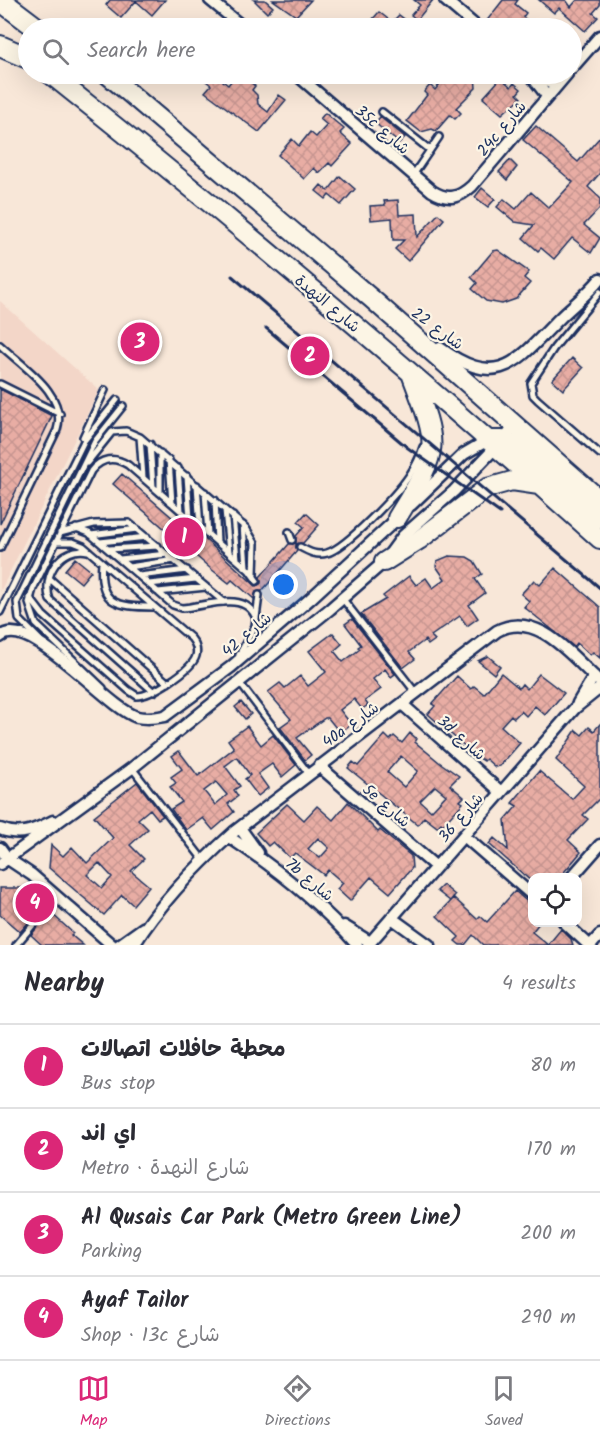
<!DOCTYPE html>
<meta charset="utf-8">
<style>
:root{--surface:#fff;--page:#f2f2f3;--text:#2b2b33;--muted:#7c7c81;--line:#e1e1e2;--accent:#db2777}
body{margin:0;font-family:Kalam,"Playpen Sans Arabic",sans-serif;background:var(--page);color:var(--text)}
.controls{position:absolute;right:18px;bottom:18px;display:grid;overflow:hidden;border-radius:12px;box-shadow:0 6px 24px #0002}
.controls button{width:54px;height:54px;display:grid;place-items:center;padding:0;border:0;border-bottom:2px solid var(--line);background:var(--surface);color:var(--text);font:30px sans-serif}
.you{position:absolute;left:284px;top:585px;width:21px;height:21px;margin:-15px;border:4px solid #fff;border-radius:50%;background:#1a73e8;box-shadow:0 0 0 9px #1a73e833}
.badge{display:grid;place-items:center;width:39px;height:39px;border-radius:50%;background:var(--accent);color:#fff;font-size:20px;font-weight:700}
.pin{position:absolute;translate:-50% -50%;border:3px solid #fff;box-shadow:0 2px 6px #0006}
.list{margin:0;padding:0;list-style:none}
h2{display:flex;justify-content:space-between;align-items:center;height:78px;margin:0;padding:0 24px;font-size:26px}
h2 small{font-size:20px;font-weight:400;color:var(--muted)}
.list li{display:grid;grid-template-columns:39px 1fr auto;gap:18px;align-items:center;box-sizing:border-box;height:84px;padding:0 24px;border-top:2px solid var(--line)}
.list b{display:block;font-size:22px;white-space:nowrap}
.list p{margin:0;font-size:20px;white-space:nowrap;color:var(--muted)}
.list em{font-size:20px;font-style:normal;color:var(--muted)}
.icon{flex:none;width:33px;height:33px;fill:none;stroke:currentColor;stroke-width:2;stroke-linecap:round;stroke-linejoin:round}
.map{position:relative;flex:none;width:600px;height:945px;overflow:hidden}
.search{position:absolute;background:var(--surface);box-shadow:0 6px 24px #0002;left:18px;right:18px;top:18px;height:66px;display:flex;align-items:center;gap:15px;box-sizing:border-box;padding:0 21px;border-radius:33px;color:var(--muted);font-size:22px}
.sheet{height:414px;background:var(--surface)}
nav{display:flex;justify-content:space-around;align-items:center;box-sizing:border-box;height:84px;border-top:2px solid var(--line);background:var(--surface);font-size:16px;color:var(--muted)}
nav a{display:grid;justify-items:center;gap:3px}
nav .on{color:var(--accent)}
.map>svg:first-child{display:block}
.built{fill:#f3d6c8}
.building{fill:url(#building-cross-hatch);stroke:#1b2f5e;stroke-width:1.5;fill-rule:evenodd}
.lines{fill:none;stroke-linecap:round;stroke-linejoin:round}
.service-casing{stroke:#1b2f5e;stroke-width:10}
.minor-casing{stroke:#1b2f5e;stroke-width:15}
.primary-casing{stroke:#1b2f5e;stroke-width:22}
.motorway-casing{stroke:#1b2f5e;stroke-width:24}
.service{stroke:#fcf5e5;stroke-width:5}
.minor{stroke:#fcf5e5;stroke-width:10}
.primary{stroke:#fcf5e5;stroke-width:18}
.motorway{stroke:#fcf5e5;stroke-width:20}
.rail{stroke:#1b2f5e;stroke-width:3}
.labels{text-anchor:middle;stroke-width:4.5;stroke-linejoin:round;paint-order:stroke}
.street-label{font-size:16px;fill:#1b2f5e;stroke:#fcf5e5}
</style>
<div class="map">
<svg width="600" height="945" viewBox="0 0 600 945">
<defs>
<pattern id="building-cross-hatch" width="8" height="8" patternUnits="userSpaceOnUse" patternTransform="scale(1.5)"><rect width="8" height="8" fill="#e8ada4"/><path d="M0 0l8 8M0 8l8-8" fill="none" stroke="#c69590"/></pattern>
</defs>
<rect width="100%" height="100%" fill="#f8e7d8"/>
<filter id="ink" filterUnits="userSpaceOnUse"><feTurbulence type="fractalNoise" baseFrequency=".0167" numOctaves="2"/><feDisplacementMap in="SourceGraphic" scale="12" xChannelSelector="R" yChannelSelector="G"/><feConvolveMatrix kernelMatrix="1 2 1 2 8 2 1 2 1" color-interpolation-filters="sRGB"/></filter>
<g filter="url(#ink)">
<path class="built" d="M0 301 99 390 0 592Z"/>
<path class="building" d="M110 0H165L152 15 136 1 121 18 106 5Z
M254 0H265L273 7 267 13Z
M273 0H311L296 16Z
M414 0H433L417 20 411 15 420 5Z
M503 0H518L515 4 526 13 523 17 528 21 522 28H492L485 23Z
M539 0H566L571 7 577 0H600V5L593 13 598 17 585 31 559 8 554 13Z
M379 12 392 22 399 15 416 28H365Z
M197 74H214L228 85 237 74H251L247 79 255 86 252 90 257 95 258 104 268 112 279 95 286 100 259 132 205 92 211 85Z
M448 74H475L476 88 456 108 461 113 455 119 450 115 436 131 432 129 421 132 407 121 427 95 424 92 430 85 435 90Z
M501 78 511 87 514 83 521 89 517 94 521 98 502 114 483 98Z
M325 113 344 129 340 133 352 144 332 166 329 163 319 173 314 168 304 179 278 155 292 139 299 146 310 132 316 137 327 125 320 119Z
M380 117 405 137 399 143 375 123Z
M536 126 578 162 600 137V173L588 187 600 198V208L584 225 600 238 591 253 572 238 554 259 541 248 538 251 523 238 534 225 515 222 497 207 504 199 516 209 531 192 549 208 573 182 523 140Z
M510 160 517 167 507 180 499 172Z
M340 176 355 189 341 205 329 195 326 199 316 191 321 185 328 191Z
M482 188 495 199 488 207 475 197Z
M398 200 399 215 416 214 417 237 438 214 444 219 408 261 395 249 404 240H393L392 218 371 220 370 206 385 205 384 201Z
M498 250 529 272 524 278 530 283 516 299 502 304 486 301 472 289 477 283 471 277 493 251Z
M572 358 583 368 563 390 552 380Z
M0 389 52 416 0 524Z
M122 474 181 525 185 521 256 586 261 583 260 577 289 544 296 543V536L304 527 298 522 306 513 319 525 303 543 296 544 297 551 262 591 256 592 254 599 232 580 229 583 211 569 113 484Z
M449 556 467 557 474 561 482 574 475 579 485 593 469 605 478 618 467 626 460 616 431 636 435 640 428 645 425 640 409 652 415 659 403 668 361 614 386 599 383 596 409 576 416 585 426 578 433 588 445 579 436 566 437 561Z
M75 558 91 571 81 583 65 570Z
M555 568 600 607V658L593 652 590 655 577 643 574 647 524 607 529 601 521 594 534 580 540 585Z
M352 619 395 674 391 677 385 669 373 679 381 689 365 701 368 705 362 709 354 699 340 710 351 724 340 733 328 718H325L297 738 311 755 305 760 280 727 291 719 268 692 280 683 285 688 300 676 308 686 326 672 309 651 333 633 342 644 334 651 343 662 360 649 358 647 361 645 345 624Z
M488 656 500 666 494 674 478 661Z
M501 673 519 688 522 684 527 689 539 674 564 693 545 715 535 706 526 716 521 711 514 718 511 715 501 726 520 743 500 766 495 767 486 759 484 761 476 756 428 714 435 706 432 704 457 676 471 689 474 686 484 694Z
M241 702 251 714 245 719 235 707Z
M600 724V798L583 815 588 819 568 840 581 852 559 878H532V882L489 844 494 838 508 850 505 820 517 806 512 803 539 771 572 799 584 786 556 760 576 730 582 735 589 727 594 731Z
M247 726 261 745 273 735 296 765 282 777 272 764 258 774 268 788 258 796 245 779 250 775 237 757 225 766 240 786 234 790 238 796 228 804 234 812 213 830 203 818 186 830 171 809 182 802 170 787 176 783 171 777 182 769 172 756 179 751 198 776 234 748 228 740ZM216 782 227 795 215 805 204 791Z
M410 733 417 739 415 742 439 762 459 776 450 785 464 797 460 801 463 803 443 825 441 823 437 827 424 817 418 825 348 768 353 762 358 766 385 735 390 740 394 736 402 743ZM401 756 418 771 404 787 387 772ZM435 786 446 795 431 811 420 801Z
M137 782 163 816 158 819 150 809 138 819 148 829 130 845 144 859 131 871 149 886 133 905 122 895 104 915 49 868 51 845 63 856 72 847 87 863 113 838 94 816ZM99 863 112 877 102 888 87 875Z
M348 802 378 832 380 830 411 856 412 868 390 893 371 877 350 901 337 889 343 883 328 870 324 875 295 853 290 858 273 842 268 846 256 833 287 804 304 820 317 806 333 820ZM318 838 329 848 320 858 308 849Z
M443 885 455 895 450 901 437 891Z
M0 888H24L43 906 20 932 0 915Z
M515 891 532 906V922H540L532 932 548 945 561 929 571 939 573 945H483L473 935 465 945H460L455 941 459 937 437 916 454 898 477 919 480 916 487 922Z
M50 912 73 933 71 935 83 945H42L31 935Z"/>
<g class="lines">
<g class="service-casing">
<path id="service" d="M382 112 430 150
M413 175 439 137
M600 292 554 348 531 383 533 395 538 400 600 454
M0 345C23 367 68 394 57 430L0 548
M0 384 60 414
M83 437 105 390
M140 437 143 477
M150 444 153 487
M169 460 172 503
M87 463 112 432 126 431 140 437 246 528 255 543 254 575
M178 468 181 511
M187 476 190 519
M197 485 200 527
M205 492 208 534
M160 493V453
M215 500 217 542
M225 510 229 552
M233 516 237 559
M243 525 246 567
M76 528 89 533 173 605 182 608C204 607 247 589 256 619
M289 532 292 540
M60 533 94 524 129 523 224 602
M91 535 137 529
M100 542 147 537
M300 547C309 552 317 556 327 553 346 548 397 494 409 476 415 467 420 457 423 447
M109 549 158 546
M88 551C61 545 41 576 50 600L154 692
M120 559 167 554
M102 562C98 604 116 607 154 607
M129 567 175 560
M139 576 187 570
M50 579 168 683
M149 584 196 579
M158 592 206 587
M30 598 43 615 128 690 137 696C151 696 192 670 196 656 198 649 195 643 191 638L83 546 73 542H55
M342 598 416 693
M0 612 84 441 117 400
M40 640 19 619 17 602 95 441 123 406
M239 655 255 626 259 595
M239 682 309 774
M103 688 36 624 29 603 33 589 91 471C101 458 114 456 128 465L249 570 257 581
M132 768 204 861
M16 945 57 897"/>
</g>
<g class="minor-casing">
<path id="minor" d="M210 0 244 28
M445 0 478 28
M572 68 600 36
M296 74 432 191C448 201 459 198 472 186L567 74
M530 74 547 96
M533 74 556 86
M440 348C500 391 517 361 560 318 573 305 588 294 600 279
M411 505 464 454 488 440
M0 637C29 612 106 707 137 717 147 719 155 718 165 716L231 667 310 599 400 516
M578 703 594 676
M402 704 501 792
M319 766 436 867
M240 828 258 853
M0 829C21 837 34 830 53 821
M464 836 532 895
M229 837C276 868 320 903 357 945
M0 848 8 859 32 875 112 945
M0 864 132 768 330 609 384 562 403 536 454 491 515 427
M571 878 600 845
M393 919 429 945
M564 922 589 945
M344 926 370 942
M119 945 143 928
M134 945C160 903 197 865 234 832L497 631C537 609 572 657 600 682
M368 945 575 708 600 688
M591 945 600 935"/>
</g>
<g class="primary-casing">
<path id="primary" d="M50 74C238 223 421 379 600 539
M107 74 372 299 600 500
M488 440H502L517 448 600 518
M397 518C439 449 441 452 412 376
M384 562 419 540 487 488 512 481 539 485"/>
</g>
<g class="motorway-casing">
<path id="motorway" d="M0 0 37 28
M0 46 28 58"/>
</g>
<use href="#service" class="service"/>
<use href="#minor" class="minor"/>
<use href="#primary" class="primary"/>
<use href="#motorway" class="motorway"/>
<path class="rail" d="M232 276 600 588
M266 328 408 448 500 513"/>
</g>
</g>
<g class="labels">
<g class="street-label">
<text transform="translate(501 128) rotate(-50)" y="6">24c شارع</text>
<text transform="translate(383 129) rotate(41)" y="6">35c شارع</text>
<text transform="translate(328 303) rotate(40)" y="6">شارع النهدة</text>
<text transform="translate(438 328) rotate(36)" y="6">شارع 22</text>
<text transform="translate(246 634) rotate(-40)" y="6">شارع 42</text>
<text transform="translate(350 724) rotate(-36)" y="6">40a شارع</text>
<text transform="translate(462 737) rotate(42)" y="6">3d شارع</text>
<text transform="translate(387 805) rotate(41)" y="6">5e شارع</text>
<text transform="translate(460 817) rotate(-49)" y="6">شارع 36</text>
<text transform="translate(310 879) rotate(40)" y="6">7b شارع</text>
</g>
</g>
</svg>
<div class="controls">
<button><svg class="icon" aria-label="locate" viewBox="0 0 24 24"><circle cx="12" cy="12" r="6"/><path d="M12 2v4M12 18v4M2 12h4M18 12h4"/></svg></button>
</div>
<div class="you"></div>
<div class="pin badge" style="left:184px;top:537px">1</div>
<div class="pin badge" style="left:310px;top:356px">2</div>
<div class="pin badge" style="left:140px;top:342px">3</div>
<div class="pin badge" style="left:35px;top:903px">4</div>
<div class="search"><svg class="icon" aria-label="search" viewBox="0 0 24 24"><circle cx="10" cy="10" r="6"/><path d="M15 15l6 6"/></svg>Search here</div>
</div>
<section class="sheet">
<h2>Nearby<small>4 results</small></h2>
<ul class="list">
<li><span class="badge">1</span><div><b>محطة حافلات اتصالات</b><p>Bus stop</p></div><em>80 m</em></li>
<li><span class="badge">2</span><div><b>اي اند</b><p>Metro · شارع النهدة</p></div><em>170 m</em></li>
<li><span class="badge">3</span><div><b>Al Qusais Car Park (Metro Green Line)</b><p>Parking</p></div><em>200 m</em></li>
<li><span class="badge">4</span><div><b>Ayaf Tailor</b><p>Shop · 13c شارع</p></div><em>290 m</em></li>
</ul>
</section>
<nav>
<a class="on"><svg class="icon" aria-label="map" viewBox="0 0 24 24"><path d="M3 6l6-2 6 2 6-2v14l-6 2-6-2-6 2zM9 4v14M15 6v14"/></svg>Map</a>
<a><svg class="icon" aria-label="directions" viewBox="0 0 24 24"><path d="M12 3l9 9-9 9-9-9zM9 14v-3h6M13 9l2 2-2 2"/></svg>Directions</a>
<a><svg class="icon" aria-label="saved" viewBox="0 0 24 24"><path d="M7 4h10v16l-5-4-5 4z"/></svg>Saved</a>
</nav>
